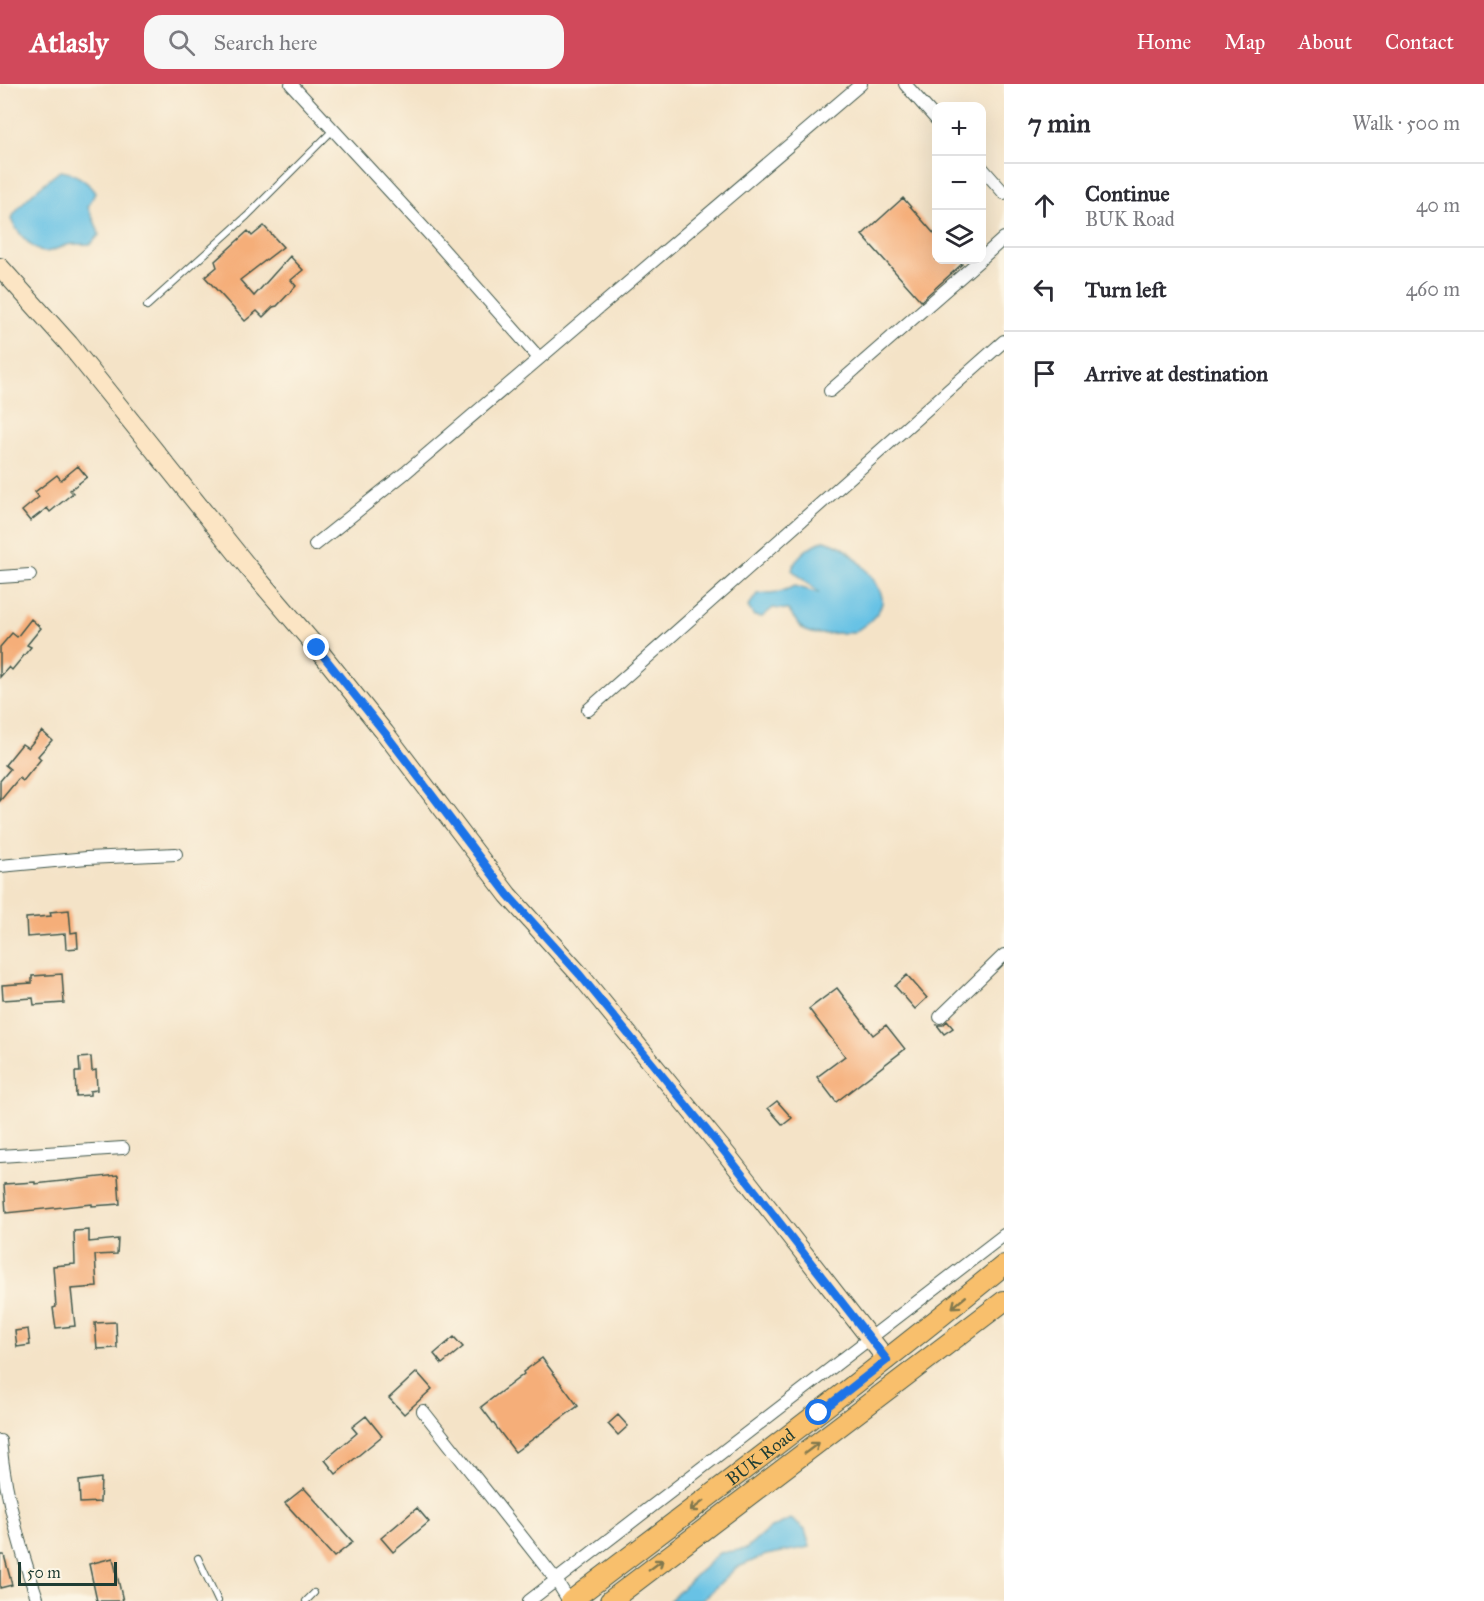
<!DOCTYPE html>
<meta charset="utf-8">
<style>
:root{--surface:#fff;--page:#f7f7f7;--text:#2b2b33;--muted:#7c7c81;--line:#e1e1e2;--accent:#d1495b}
body{margin:0;font-family:"IM FELL Great Primer",serif;background:var(--page);color:var(--text)}
.controls{position:absolute;right:18px;top:18px;display:grid;overflow:hidden;border-radius:12px;box-shadow:0 6px 24px #0002}
.controls button{width:54px;height:54px;display:grid;place-items:center;padding:0;border:0;border-bottom:2px solid var(--line);background:var(--surface);color:var(--text);font:30px sans-serif}
.scale{position:absolute;left:18px;bottom:15px;width:99px;box-sizing:border-box;padding-left:6px;border:3px solid #1f3d34;border-top:0;font-size:16px;line-height:21px;white-space:nowrap;color:#1f3d34;-webkit-text-stroke:4px #fcf5e5;paint-order:stroke}
.stop{position:absolute;width:18px;height:18px;margin:-14px;border:4px solid #1a73e8;border-radius:50%;background:#fff}
.stop.end{background:#1a73e8;border-color:#fff;box-shadow:0 2px 6px #0008}
.list{margin:0;padding:0;list-style:none}
h2{display:flex;justify-content:space-between;align-items:center;height:78px;margin:0;padding:0 24px;font-size:26px}
h2 small{font-size:20px;font-weight:400;color:var(--muted)}
.list li{display:grid;grid-template-columns:39px 1fr auto;gap:18px;align-items:center;box-sizing:border-box;height:84px;padding:0 24px;border-top:2px solid var(--line)}
.list b{display:block;font-size:22px;white-space:nowrap}
.list p{margin:0;font-size:20px;white-space:nowrap;color:var(--muted)}
.list em{font-size:20px;font-style:normal;color:var(--muted)}
.icon{flex:none;width:33px;height:33px;fill:none;stroke:currentColor;stroke-width:2;stroke-linecap:round;stroke-linejoin:round}
.map{position:relative;flex:none;width:1004px;height:1517px;overflow:hidden}
header{display:flex;align-items:center;gap:36px;box-sizing:border-box;height:84px;padding:0 30px;background:var(--accent);color:#fff}
header strong{font-size:28px}
nav{display:flex;gap:33px;margin-inline-start:auto;font-size:21px}
.search{width:420px;height:54px;background:var(--page);display:flex;align-items:center;gap:15px;box-sizing:border-box;padding:0 21px;border-radius:18px;color:var(--muted);font-size:22px}
main{display:flex}
aside{flex:1;background:var(--surface)}
.map>svg:first-child{display:block}
.water{fill:#67c2e5;stroke:#43808c;stroke-width:1.5}
.building{fill:#f5ae79}
.lines{fill:none;stroke-linecap:round;stroke-linejoin:round}
.lane-casing{stroke:#3f564a;stroke-width:8}
.street-casing{stroke:#3f564a;stroke-width:14}
.secondary-casing{stroke:#3f564a;stroke-width:20}
.primary-casing{stroke:#3f564a;stroke-width:22}
.lane{stroke:#fff;stroke-width:6}
.street{stroke:#fff;stroke-width:12}
.secondary{stroke:#fce5c4;stroke-width:18}
.primary{stroke:#f8bf6c;stroke-width:20}
.oneway{stroke:#81784d}
.route{stroke:#1a73e8;stroke-width:8}
.labels{text-anchor:middle;stroke-width:5;stroke-linejoin:round;paint-order:stroke}
.street-label{font-size:18px;fill:#1f3d34;stroke:#fcf5e5}
</style>
<header>
<strong>Atlasly</strong>
<div class="search"><svg class="icon" aria-label="search" viewBox="0 0 24 24"><circle cx="10" cy="10" r="6"/><path d="M15 15l6 6"/></svg>Search here</div>
<nav><a>Home</a><a>Map</a><a>About</a><a>Contact</a></nav>
</header>
<main>
<div class="map">
<svg width="1004" height="1517" viewBox="0 0 1004 1517">
<rect width="100%" height="100%" fill="#fcf5e5"/>
<filter id="ink" filterUnits="userSpaceOnUse"><feTurbulence type="fractalNoise" baseFrequency=".0167" numOctaves="2"/><feDisplacementMap in="SourceGraphic" scale="12" xChannelSelector="R" yChannelSelector="G"/><feConvolveMatrix kernelMatrix="1 2 1 2 8 2 1 2 1" color-interpolation-filters="sRGB"/></filter>
<filter id="wash" filterUnits="userSpaceOnUse"><feTurbulence type="fractalNoise" baseFrequency=".008" numOctaves="4" result="noise"/><feDisplacementMap in="SourceGraphic" scale="24" xChannelSelector="R" yChannelSelector="G"/><feGaussianBlur stdDeviation="1.35" result="paint"/><feColorMatrix in="noise" values="0 0 0 0 0 0 0 0 0 0 0 0 0 0 0 0 0 1.4 0 .05"/><feComposite in="paint" operator="in"/></filter>
<g filter="url(#wash)">
<rect width="100%" height="100%" fill="#f4e3c7"/>
<path class="water" d="M60 87C74 88 88 97 95 109L88 123C91 132 98 142 99 151L91 160C83 161 75 159 67 161 60 163 52 168 44 168 33 168 15 145 11 135 22 116 42 101 60 87Z
M825 456C830 458 837 460 842 463 855 471 885 504 882 519 879 532 864 542 853 549 838 547 817 554 804 546 798 541 793 532 788 526L773 524 762 533 754 532 748 523 757 510 780 508 795 502 819 509 792 486C797 470 810 462 825 456Z
M791 1435 805 1446 810 1463 766 1471 736 1484 701 1517H669L719 1469 746 1465 769 1445Z"/>
<g id="blocks">
<path class="building" d="M903 114 936 152V176H958L962 180 921 217 862 151Z
M264 142 283 163 240 196 254 212 290 172 303 186 291 196 296 202 277 222 273 223 263 233 257 227 245 237 205 193 217 183 215 177 248 147 252 152Z
M78 382 87 393 70 406 73 409 50 428 47 424 30 437 22 427 39 413 35 408 57 391 61 396Z
M31 535 41 544 27 561 31 563 12 586 9 583 0 593V563L12 549 17 553Z
M42 647 52 656 38 672 41 675 23 697 19 694 0 717V697L10 685 5 681 22 660 28 664Z
M69 826 71 849 77 848 78 864 66 865 65 850 27 853 26 834 51 832 50 828Z
M62 890 64 919 34 921 33 914 3 916 2 901 32 899V892Z
M907 891 927 914 915 925 895 902Z
M837 904 873 951 886 941 905 965 836 1018 817 993 845 972 809 925Z
M947 937 953 944 944 950 937 941H943Z
M91 973 92 987 96 986 97 1006 90 1007V1011L76 1012 75 988H80L79 974Z
M777 1017 792 1034 783 1041 768 1024Z
M118 1091 120 1120 92 1122V1120L6 1129 4 1100 35 1098V1100Z
M89 1146V1158L118 1155 117 1170 95 1171 97 1203 71 1205 75 1242 56 1244 53 1224 56 1223 53 1182 75 1180 74 1147Z
M116 1238 117 1264 97 1265 95 1239Z
M28 1245 30 1261 17 1263 15 1247Z
M454 1253 463 1263 442 1280 434 1270Z
M542 1274 578 1322 515 1368 481 1323 524 1290 523 1288Z
M417 1288 432 1305 404 1330 389 1314Z
M618 1331 628 1342 618 1351 608 1340Z
M366 1332 382 1352 336 1390 325 1376 357 1349 352 1343Z
M101 1394 100 1418 80 1419 79 1397Z
M304 1404 353 1458 334 1473 285 1419Z
M417 1424 429 1438 393 1468 381 1454Z
M0 1471H4L12 1501 0 1504Z
M113 1474 123 1517H97L89 1480Z"/>
</g>
</g>
<g filter="url(#ink)">
<use href="#blocks" fill-opacity="0" stroke="#3f564a" stroke-width="1.5"/>
<g class="lines">
<g class="lane-casing">
<path id="lane" d="M147 222 247 132 333 46
M198 1474 218 1517
M306 1517 314 1509"/>
</g>
<g class="street-casing">
<path id="street" d="M291 0 433 154 539 274
M905 0 936 35
M982 84 1004 109
M982 174 1004 154
M830 307 980 176
M315 461 405 389 861 0
M0 493 30 491
M588 626 1004 257
M0 782 87 774 176 770
M940 933 1004 871
M0 1072 123 1064
M423 1327 556 1496 569 1517
M0 1357C5 1412 20 1465 38 1517
M529 1517 1004 1151"/>
</g>
<g class="secondary-casing">
<path id="secondary" d="M0 183 69 260 248 483 317 564 385 649 508 811 580 891 727 1071 887 1276"/>
</g>
<g class="primary-casing">
<g id="primary">
<path id="s1" d="M571 1517C717 1406 863 1297 1004 1181"/>
<path d="M610 1517 1004 1217"/>
</g>
</g>
<use href="#lane" class="lane"/>
<use href="#street" class="street"/>
<use href="#secondary" class="secondary"/>
<use href="#primary" class="primary"/>
</g>
<defs><path id="oneway-shaft" d="M-6 0H5M1.5-3L5.5 0L1.5 3" fill="none" stroke-width="1.6" stroke-linecap="round" stroke-linejoin="round" transform="scale(1.5)"/></defs>
<g class="oneway">
<use href="#oneway-shaft" transform="translate(959 1218) rotate(140)"/>
<use href="#oneway-shaft" transform="translate(812 1364) rotate(-37)"/>
<use href="#oneway-shaft" transform="translate(697 1422) rotate(143)"/>
<use href="#oneway-shaft" transform="translate(656 1481) rotate(-37)"/>
</g>
</g>
<g class="lines" filter="url(#ink)">
<path class="route" d="M317 564 385 649 508 811 580 891 727 1071 887 1276 819 1329"/>
</g>
<g class="labels">
<g class="street-label">
<text dy="6" stroke="none"><textPath href="#s1" startOffset="238">BUK Road</textPath></text>
</g>
</g>
</svg>
<div class="controls">
<button>+</button>
<button>−</button>
<button><svg class="icon" aria-label="layers" viewBox="0 0 24 24"><path d="M12 4l9 5-9 5-9-5zM3 14l9 5 9-5"/></svg></button>
</div>
<div class="scale">50 m</div>
<div class="stop" style="left:819px;top:1329px"></div>
<div class="stop end" style="left:317px;top:564px"></div>
</div>
<aside>
<h2>7 min<small>Walk · 500 m</small></h2>
<ul class="list">
<li><svg class="icon" aria-label="ahead" viewBox="0 0 24 24"><path d="M12 20V5M6 11l6-6 6 6"/></svg><div><b>Continue</b><p>BUK Road</p></div><em>40 m</em></li>
<li><svg class="icon" aria-label="left" viewBox="0 0 24 24"><path d="M17 20v-9H6M10 6l-5 5 5 5"/></svg><div><b>Turn left</b></div><em>460 m</em></li>
<li><svg class="icon" aria-label="arrive" viewBox="0 0 24 24"><path d="M6 21V4h12l-3 4 3 4H6"/></svg><div><b>Arrive at destination</b></div></li>
</ul>
</aside>
</main>
